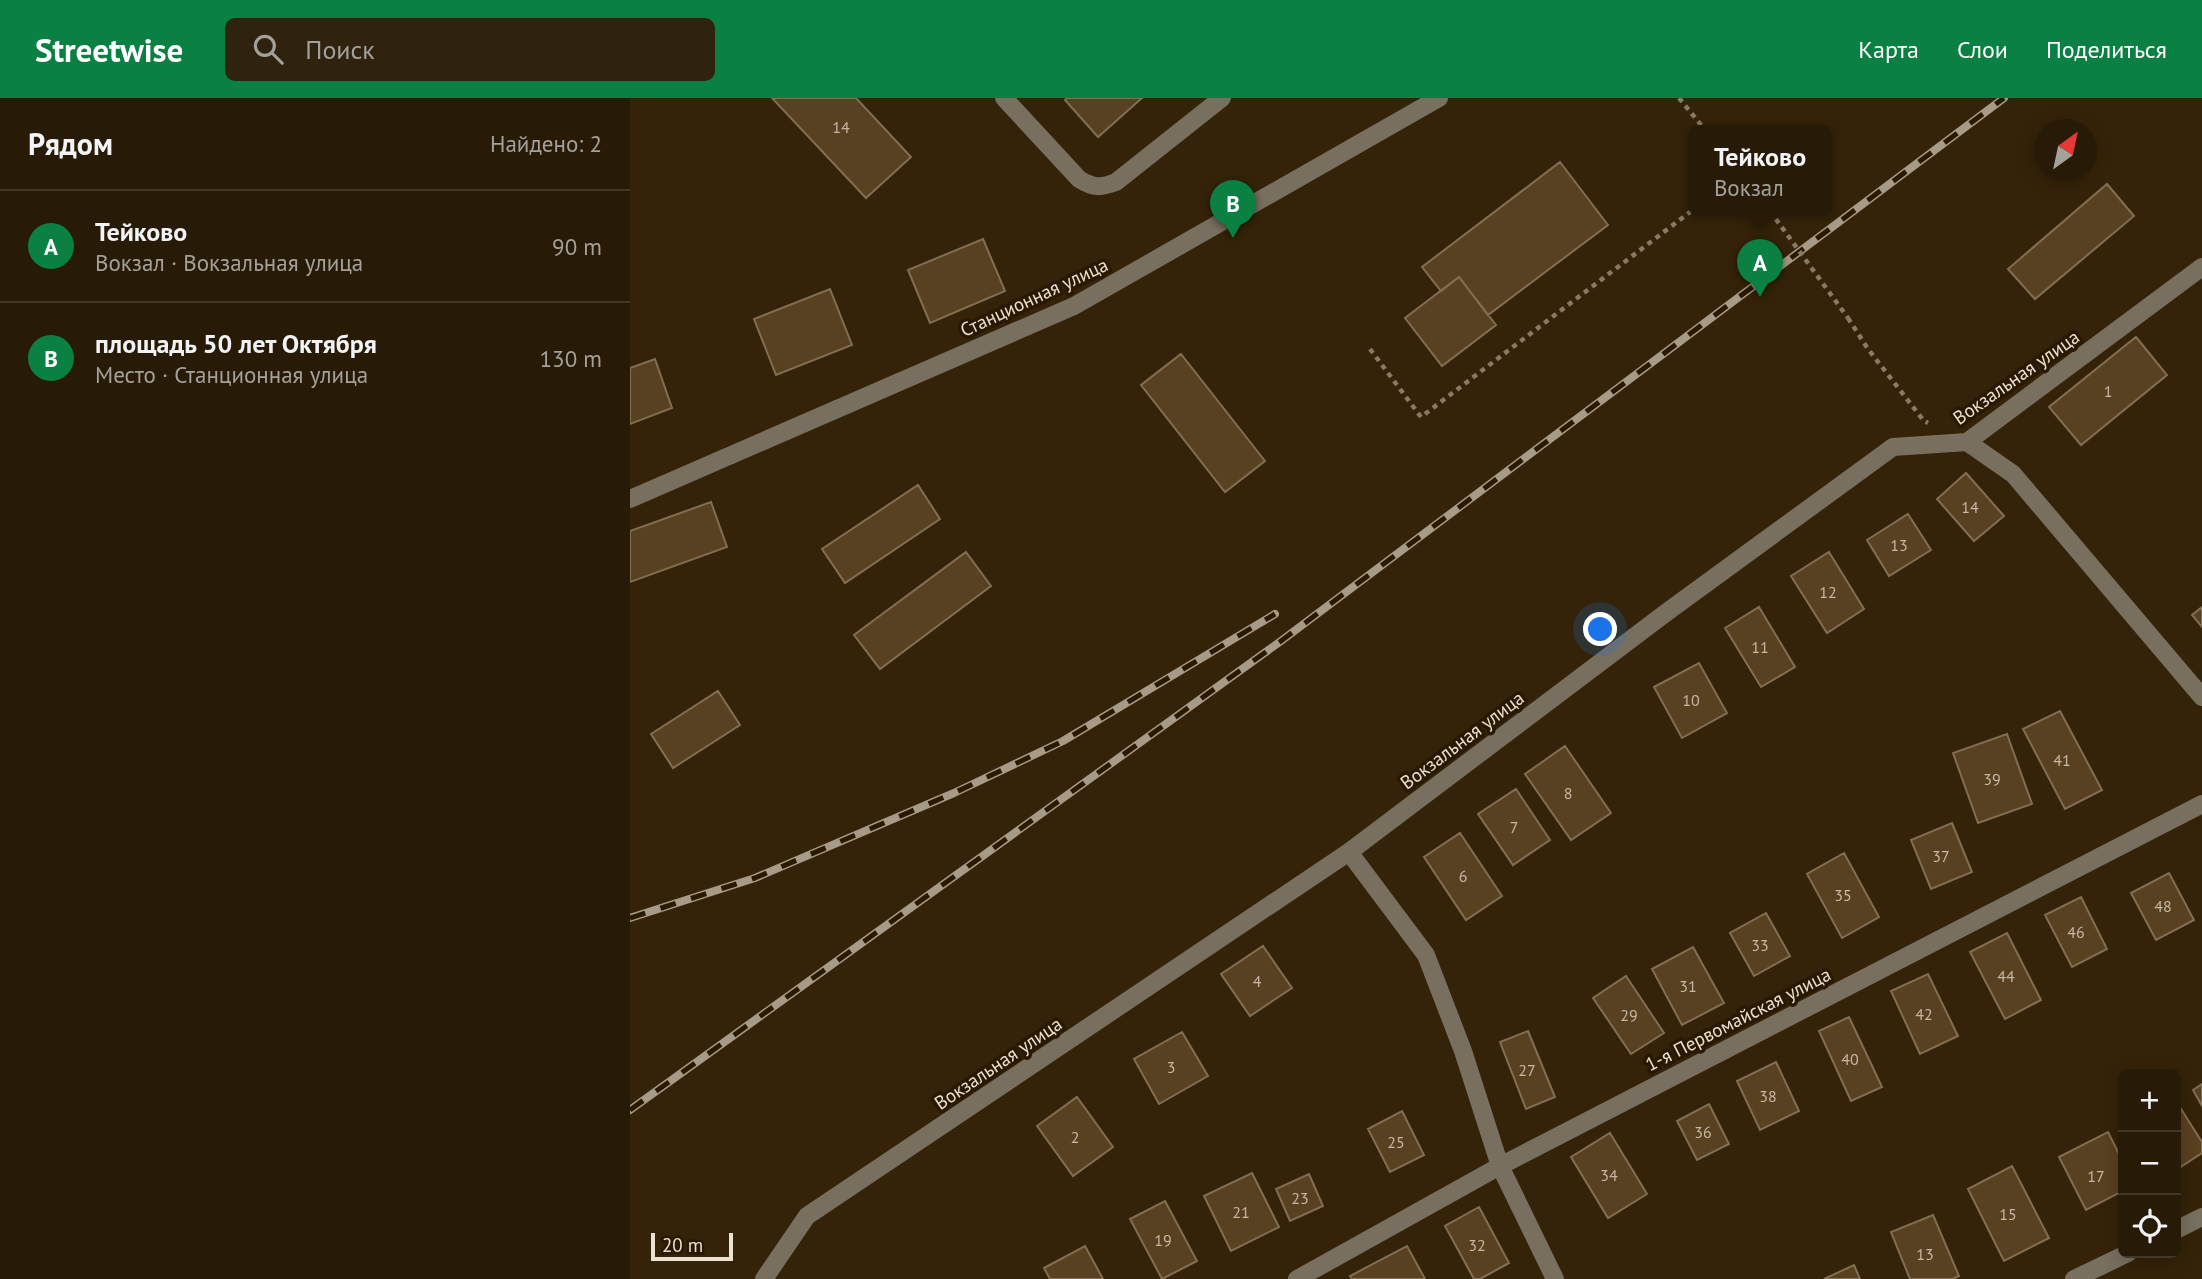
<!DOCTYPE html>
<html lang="ru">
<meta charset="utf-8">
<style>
:root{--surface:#271a06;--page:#2f2310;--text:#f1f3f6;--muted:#a4a19b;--line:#433828;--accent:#0b8043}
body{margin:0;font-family:"PT Sans",sans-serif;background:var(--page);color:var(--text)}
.controls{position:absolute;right:21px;bottom:21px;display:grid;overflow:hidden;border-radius:10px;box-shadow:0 4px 18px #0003}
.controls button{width:63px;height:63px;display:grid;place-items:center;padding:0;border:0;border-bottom:2px solid var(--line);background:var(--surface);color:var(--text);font:35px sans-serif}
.compass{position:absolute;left:1404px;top:21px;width:63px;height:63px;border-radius:50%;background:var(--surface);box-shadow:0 4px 18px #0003;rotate:33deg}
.scale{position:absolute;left:21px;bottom:18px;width:82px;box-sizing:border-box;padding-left:7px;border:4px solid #ece0d1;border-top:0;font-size:19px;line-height:24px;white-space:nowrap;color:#ece0d1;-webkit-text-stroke:5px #2a1901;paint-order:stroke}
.you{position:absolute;left:971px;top:532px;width:24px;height:24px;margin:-18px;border:5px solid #fff;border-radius:50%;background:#1a73e8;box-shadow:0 0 0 10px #1a73e833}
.badge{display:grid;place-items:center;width:46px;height:46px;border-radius:50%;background:var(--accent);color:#fff;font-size:23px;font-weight:700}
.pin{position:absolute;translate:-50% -58px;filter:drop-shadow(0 2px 4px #0008)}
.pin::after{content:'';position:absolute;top:37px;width:24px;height:21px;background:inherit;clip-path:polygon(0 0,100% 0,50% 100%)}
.popup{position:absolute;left:1058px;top:27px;width:144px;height:91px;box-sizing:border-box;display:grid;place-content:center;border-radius:10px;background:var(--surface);filter:drop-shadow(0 2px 5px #0005);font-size:23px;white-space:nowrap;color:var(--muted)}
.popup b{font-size:26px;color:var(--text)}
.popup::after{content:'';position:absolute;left:50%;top:100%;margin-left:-14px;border:14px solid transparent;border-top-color:var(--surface)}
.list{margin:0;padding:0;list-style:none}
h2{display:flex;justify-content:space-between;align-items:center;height:91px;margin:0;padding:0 28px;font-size:30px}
h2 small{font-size:23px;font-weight:400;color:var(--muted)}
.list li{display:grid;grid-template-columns:46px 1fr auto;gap:21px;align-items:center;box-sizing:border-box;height:112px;padding:0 28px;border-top:2px solid var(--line)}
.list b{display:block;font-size:26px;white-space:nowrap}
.list p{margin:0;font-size:23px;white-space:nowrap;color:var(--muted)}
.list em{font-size:23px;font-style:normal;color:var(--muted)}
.icon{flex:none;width:38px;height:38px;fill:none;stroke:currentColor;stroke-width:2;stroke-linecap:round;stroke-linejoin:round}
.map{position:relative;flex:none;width:1572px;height:1181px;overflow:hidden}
header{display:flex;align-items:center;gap:42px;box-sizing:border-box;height:98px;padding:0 35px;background:var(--accent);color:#fff}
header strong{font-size:33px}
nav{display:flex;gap:38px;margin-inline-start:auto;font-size:24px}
.search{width:490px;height:63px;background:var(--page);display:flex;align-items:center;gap:18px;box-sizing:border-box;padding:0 24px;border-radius:10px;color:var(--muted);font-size:26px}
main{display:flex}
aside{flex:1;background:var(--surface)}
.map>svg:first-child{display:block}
.building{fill:#584120;stroke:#826e52;stroke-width:2}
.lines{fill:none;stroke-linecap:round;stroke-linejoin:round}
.path{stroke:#897a65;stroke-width:4.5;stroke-dasharray:5 5;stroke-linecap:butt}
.minor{stroke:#786f5f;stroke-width:18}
.rail-casing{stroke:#a79a86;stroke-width:8}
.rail{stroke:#2a1901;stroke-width:5;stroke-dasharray:16;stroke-linecap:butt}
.path-bridge{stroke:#897a65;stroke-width:4.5;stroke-dasharray:5 5;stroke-linecap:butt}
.labels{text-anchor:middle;stroke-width:7;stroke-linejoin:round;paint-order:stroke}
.number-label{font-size:16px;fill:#c7b8a5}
.street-label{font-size:19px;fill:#ece0d1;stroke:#2a1901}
</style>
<header>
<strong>Streetwise</strong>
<div class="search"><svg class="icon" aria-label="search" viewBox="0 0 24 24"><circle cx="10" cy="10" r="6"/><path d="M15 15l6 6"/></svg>Поиск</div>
<nav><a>Карта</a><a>Слои</a><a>Поделиться</a></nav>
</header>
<main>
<aside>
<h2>Рядом<small>Найдено: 2</small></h2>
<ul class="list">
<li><span class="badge">A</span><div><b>Тейково</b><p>Вокзал · Вокзальная улица</p></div><em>90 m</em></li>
<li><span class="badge">B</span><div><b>площадь 50 лет Октября</b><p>Место · Станционная улица</p></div><em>130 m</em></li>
</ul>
</aside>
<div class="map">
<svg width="1572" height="1181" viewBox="0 0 1572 1181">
<rect width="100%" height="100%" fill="#342308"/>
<path class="building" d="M142 0H226L281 59 236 100Z
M437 0H512L468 39 435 2Z
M930 64 978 127 858 217 829 179 811 193 792 169Z
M1477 86 1504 118 1405 201 1378 171Z
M353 141 375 193 300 225 278 172Z
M829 179 866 227 812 268 775 220Z
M200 191 222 247 146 277 124 221Z
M1506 239 1537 277 1451 347 1419 309Z
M551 256 635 363 595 394 511 287Z
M25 261 42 310 0 326V270Z
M1336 375 1374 418 1344 443 1307 401Z
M288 387 310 421 215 485 192 451Z
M81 404 97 449 0 484V433Z
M1278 416 1301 452 1259 478 1237 442Z
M336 454 361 488 250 571 224 537Z
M1199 454 1234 511 1197 535 1161 478Z
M1129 509 1165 569 1131 589 1095 530Z
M1572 509V529L1562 517Z
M1069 565 1097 615 1052 640 1024 589Z
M88 593 110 627 43 670 21 636Z
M1430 613 1472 692 1435 711 1393 631Z
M1377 636 1402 706 1348 725 1323 655Z
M935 648 981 715 941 742 895 676Z
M886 691 920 742 883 767 848 716Z
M1322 725 1342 774 1301 791 1281 742Z
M830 735 872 798 836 822 794 759Z
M1214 755 1249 819 1212 840 1177 776Z
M1539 775 1564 822 1526 842 1501 795Z
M1451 799 1477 851 1442 869 1415 817Z
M1136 815 1160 858 1124 878 1100 835Z
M1377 835 1411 902 1375 921 1340 854Z
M633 848 662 890 620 918 591 876Z
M1063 849 1094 905 1052 927 1022 871Z
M1298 876 1328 938 1290 956 1261 893Z
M996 878 1034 935 1001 956 963 900Z
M1219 919 1252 989 1221 1003 1189 933Z
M898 933 925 999 896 1011 870 944Z
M552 934 578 978 529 1006 504 961Z
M1146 964 1169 1013 1130 1032 1107 983Z
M1572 986V1008L1563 992Z
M447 999 483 1049 443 1078 407 1028Z
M1546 1003 1572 1044V1055L1546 1072Z
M1079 1006 1099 1046 1067 1062 1047 1023Z
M772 1013 794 1057 760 1074 738 1031Z
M1478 1034 1493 1064V1093L1456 1112 1429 1059Z
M980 1035 1017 1096 978 1120 941 1059Z
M1382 1068 1419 1140 1374 1163 1338 1091Z
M622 1075 649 1129 601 1153 574 1098Z
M679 1076 693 1108 660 1123 646 1091Z
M535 1103 567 1163 532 1181 500 1121Z
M849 1109 879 1165 850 1181H844L815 1128Z
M1303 1117 1329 1178 1323 1181H1280L1261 1134Z
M455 1148 473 1181H420L414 1170Z
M777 1148 795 1181H722L720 1178Z
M1224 1167 1230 1181H1194Z"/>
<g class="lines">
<path class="path" d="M1049 0 1076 33
M1218 220 1238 251 1294 323 1298 325
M740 251 791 319 1064 111"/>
<path class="minor" d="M374 0 449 81C463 90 471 90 486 84L592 0
M1337 344 1383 376 1572 599
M0 401 444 208 809 0
M719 754 796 857 833 953 870 1068 925 1181
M1546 1132 1572 1119
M134 1181 177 1118 719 754 1037 514 1263 349 1337 344 1572 169
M667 1181 870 1068 1572 706
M1444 1181 1498 1155"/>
<g class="rail-casing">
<path id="rail" d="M0 820 125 780 324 695 433 643 645 516
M0 1012 651 543 1374 0"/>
</g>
<use href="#rail" class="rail"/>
<path class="path-bridge" d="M1140 113 1218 220"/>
</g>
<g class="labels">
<g class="number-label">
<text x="211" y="35">14</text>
<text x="1478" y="299">1</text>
<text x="1340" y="415">14</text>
<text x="1269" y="453">13</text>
<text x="1198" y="500">12</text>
<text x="1130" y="555">11</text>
<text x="1061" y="608">10</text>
<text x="1432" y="668">41</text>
<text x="1362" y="687">39</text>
<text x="938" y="701">8</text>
<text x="884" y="735">7</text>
<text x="1311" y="764">37</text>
<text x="833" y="784">6</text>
<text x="1213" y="803">35</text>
<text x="1533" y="814">48</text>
<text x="1446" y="840">46</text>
<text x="1130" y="853">33</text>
<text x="1376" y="884">44</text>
<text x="627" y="889">4</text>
<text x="1058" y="894">31</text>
<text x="1294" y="922">42</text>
<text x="999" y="923">29</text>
<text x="1220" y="967">40</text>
<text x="541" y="975">3</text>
<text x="897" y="978">27</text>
<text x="1138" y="1004">38</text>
<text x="1073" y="1040">36</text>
<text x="445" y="1045">2</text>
<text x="766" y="1050">25</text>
<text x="979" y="1083">34</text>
<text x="1466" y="1084">17</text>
<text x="670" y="1106">23</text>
<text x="611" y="1120">21</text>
<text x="1378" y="1122">15</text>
<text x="533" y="1148">19</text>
<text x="847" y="1153">32</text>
<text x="1295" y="1162">13</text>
</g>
<g class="street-label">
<text transform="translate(404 199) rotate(-25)" y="7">Станционная улица</text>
<text transform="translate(1386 279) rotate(-35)" y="7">Вокзальная улица</text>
<text transform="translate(832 642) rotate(-37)" y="7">Вокзальная улица</text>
<text transform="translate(1108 921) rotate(-27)" y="7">1-я Первомайская улица</text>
<text transform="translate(368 965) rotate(-34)" y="7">Вокзальная улица</text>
</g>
</g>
</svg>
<div class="controls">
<button>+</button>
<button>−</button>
<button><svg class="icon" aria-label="locate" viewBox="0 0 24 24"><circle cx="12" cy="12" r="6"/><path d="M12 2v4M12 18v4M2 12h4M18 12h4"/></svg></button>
</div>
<svg class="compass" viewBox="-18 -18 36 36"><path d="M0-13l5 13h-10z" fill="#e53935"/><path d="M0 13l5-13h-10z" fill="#a4a19b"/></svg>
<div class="scale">20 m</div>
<div class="you"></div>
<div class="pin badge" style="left:1130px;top:199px">A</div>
<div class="popup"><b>Тейково</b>Вокзал</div>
<div class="pin badge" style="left:603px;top:140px">B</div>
</div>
</main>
